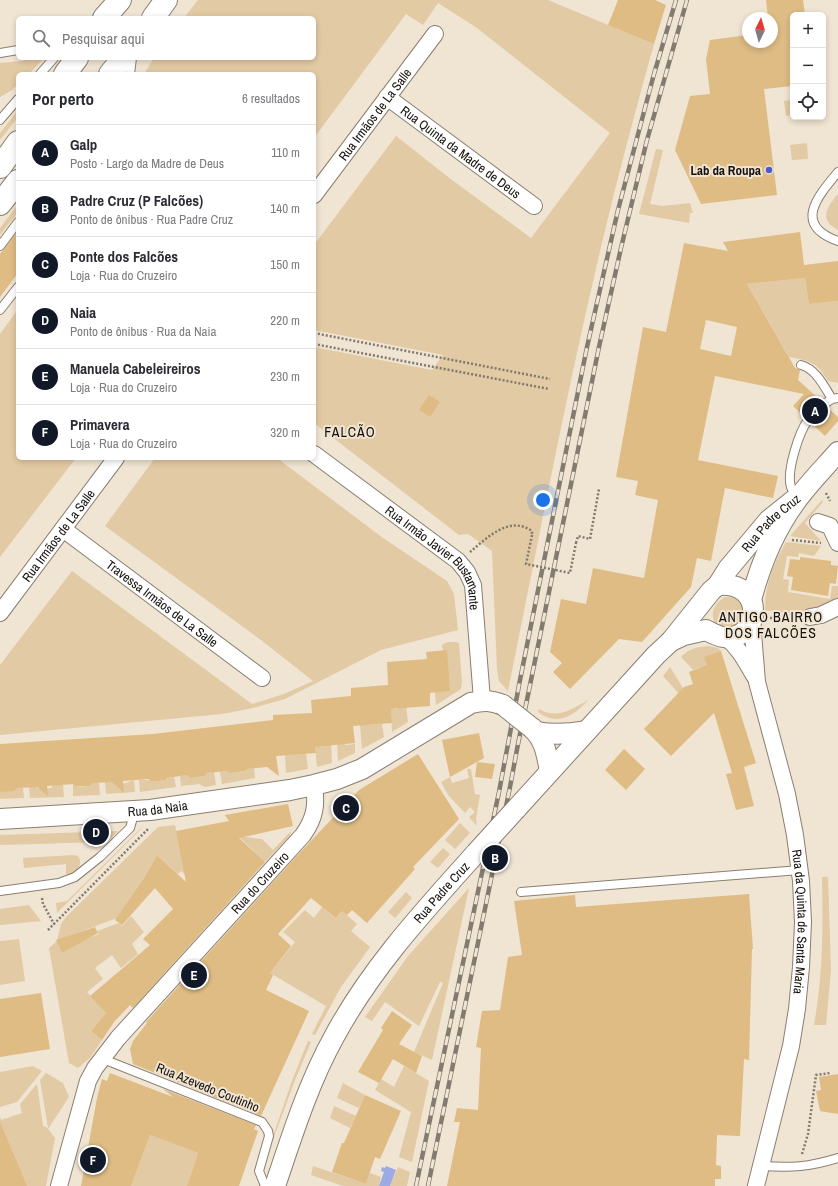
<!DOCTYPE html>
<html lang="pt">
<meta charset="utf-8">
<style>
:root{--surface:#fff;--page:#f2f2f3;--text:#2b2b33;--muted:#7c7c81;--line:#e1e1e2;--accent:#111827}
body{margin:0;font-family:"Archivo Narrow",sans-serif;background:var(--page);color:var(--text)}
.controls{position:absolute;right:12px;top:12px;display:grid;overflow:hidden;border-radius:6px;box-shadow:0 2px 6px #0003}
.controls button{width:36px;height:36px;display:grid;place-items:center;padding:0;border:0;border-bottom:1px solid var(--line);background:var(--surface);color:var(--text);font:20px sans-serif}
.compass{position:absolute;left:742px;top:12px;width:36px;height:36px;border-radius:50%;background:var(--surface);box-shadow:0 2px 6px #0003;rotate:5deg}
.you{position:absolute;left:543px;top:500px;width:14px;height:14px;margin:-10px;border:3px solid #fff;border-radius:50%;background:#1a73e8;box-shadow:0 0 0 6px #1a73e833}
.badge{display:grid;place-items:center;width:26px;height:26px;border-radius:50%;background:var(--accent);color:#fff;font-size:13px;font-weight:700}
.pin{position:absolute;translate:-50% -50%;border:2px solid #fff;box-shadow:0 1px 4px #0006}
.list{margin:0;padding:0;list-style:none}
h2{display:flex;justify-content:space-between;align-items:center;height:52px;margin:0;padding:0 16px;font-size:17px}
h2 small{font-size:13px;font-weight:400;color:var(--muted)}
.list li{display:grid;grid-template-columns:26px 1fr auto;gap:12px;align-items:center;box-sizing:border-box;height:56px;padding:0 16px;border-top:1px solid var(--line)}
.list b{display:block;font-size:15px;white-space:nowrap}
.list p{margin:0;font-size:13px;white-space:nowrap;color:var(--muted)}
.list em{font-size:13px;font-style:normal;color:var(--muted)}
.icon{flex:none;width:22px;height:22px;fill:none;stroke:currentColor;stroke-width:2;stroke-linecap:round;stroke-linejoin:round}
.map{position:relative;flex:none;width:838px;height:1186px;overflow:hidden}
.search{position:absolute;background:var(--surface);box-shadow:0 2px 6px #0003;left:16px;top:16px;width:300px;height:44px;display:flex;align-items:center;gap:10px;box-sizing:border-box;padding:0 14px;border-radius:6px;color:var(--muted);font-size:15px}
.panel{position:absolute;background:var(--surface);box-shadow:0 2px 6px #0003;left:16px;top:72px;width:300px;height:388px;border-radius:6px}
.map>svg:first-child{display:block}
.green{fill:#e2caa4}
.water{fill:#9dabe4}
.building{fill:#dfbc84;fill-rule:evenodd}
.lines{fill:none;stroke-linecap:round;stroke-linejoin:round}
.service-casing{stroke:#8a7f70;stroke-width:10}
.minor-casing{stroke:#8a7f70;stroke-width:18}
.tertiary-casing{stroke:#8a7f70;stroke-width:22}
.trunk-casing{stroke:#8a7f70;stroke-width:24}
.path{stroke:#81796e;stroke-width:2.5;stroke-dasharray:2 2;stroke-linecap:butt}
.service{stroke:#fff;stroke-width:8}
.minor{stroke:#fff;stroke-width:16}
.tertiary{stroke:#fff;stroke-width:20}
.trunk{stroke:#fff;stroke-width:22}
.rail-casing{stroke:#837b6f;stroke-width:4.5}
.rail{stroke:#f0e4d3;stroke-width:3;stroke-dasharray:9;stroke-linecap:butt}
.tertiary-bridge-casing{stroke:#8a7f70;stroke-width:22;stroke-linecap:butt}
.path-bridge{stroke:#81796e;stroke-width:2.5;stroke-dasharray:2 2;stroke-linecap:butt}
.tertiary-bridge{stroke:#fff;stroke-width:20}
.poi-dot{fill:#4b5acf;stroke:#f0e4d3;stroke-width:1.5}
.labels{text-anchor:middle;stroke-width:4;stroke-linejoin:round;paint-order:stroke}
.street-label{font-size:13px;fill:#15110b;stroke:#f0e4d3}
.poi-label{font-size:13px;font-weight:bold;fill:#15110b;stroke:#f0e4d3;text-anchor:end}
.neighbourhood-label{font-size:14px;letter-spacing:1px;fill:#15110b;stroke:#f0e4d3}
</style>
<div class="map">
<svg width="838" height="1186" viewBox="0 0 838 1186">
<rect width="100%" height="100%" fill="#f0e4d3"/>
<path class="green" d="M198 0H548L654 44C635 112 617 179 601 247 566 394 538 543 508 691L499 681 497 669 492 551 468 534 459 535 314 423V347L432 370 443 355 314 330V245L396 136 452 180 531 238 610 133 477 28 438 3 423 25 406 14 314 138V74H144L154 58H314V18H184Z
M29 58H44L29 74H18V84L12 90 0 97V63L22 61Z
M793 100V115L786 116 784 101Z
M18 110V117L0 140V133Z
M807 143 808 159 792 160 790 145Z
M656 149 663 150 650 204 663 206 690 203 693 213H690L689 223 639 214Z
M838 194V230C818 220 827 207 838 194Z
M18 204V212L0 235V228Z
M805 278 809 304 838 301V383L828 381C817 362 810 361 789 357L747 284Z
M18 309V458H76L0 557V334Z
M155 458H277L383 538 447 581 454 594 458 630 381 650 285 699 253 708 222 714 0 735V665L72 571 252 704 284 694 313 681 261 640 105 526Z
M822 500 823 502 805 523 821 541 790 536Z
M786 542 821 546 814 556 799 553 798 557 787 556 783 579 789 580 788 592 830 599 832 586H838V599C827 599 825 606 816 610 799 616 782 613 765 610 765 583 773 565 786 542Z
M725 597 735 598 743 605V620L731 629C729 628 725 628 722 627 706 621 713 603 725 597Z
M448 642H456L459 643 462 682 461 689 436 705 435 692 443 651 442 646 443 644Z
M708 646 718 648 721 651 705 657 707 665 693 670 681 657C689 649 696 647 708 646Z
M670 667 686 693 681 696 663 676Z
M588 700C575 715 558 727 538 712L539 709C556 720 573 709 588 700Z
M398 706H406L408 722 392 732 391 709H398Z
M382 724 384 737 362 749 360 725Z
M331 743 332 763 317 767 315 747 323 746V744Z
M337 743H345V745L355 744V753L338 761Z
M306 753 308 769 286 773 285 755Z
M254 768 255 778 222 784 220 772 227 771 229 773 245 771 247 769Z
M467 769H471L475 794 480 795 476 819 477 826 469 817 475 812 470 807 465 813 448 795 441 782 450 777 452 783 469 778Z
M214 772 216 785 205 787 199 784 181 786 180 776 187 775 190 778 205 776 207 773Z
M174 777 176 787 140 792 139 780C148 779 156 782 166 780L168 778Z
M134 780 135 792 106 794 105 782H112L123 784Z
M93 783H99L100 795 73 796V784C77 788 85 786 90 786Z
M53 785H63L64 797 30 798 29 787H36L39 789 51 788Z
M17 788H23L24 798 0 799V792Z
M460 823 470 833 455 849 445 840Z
M175 825 187 876 181 871 178 874 157 855 144 878 117 918 69 936 57 941 62 953 76 945 81 941 99 934 97 931 119 923 122 926 131 916 144 932 132 944 138 954 121 968 112 955 95 968 103 979 87 992 106 1013 91 1031 102 1040 90 1058 78 1068 69 1063 49 948 57 941 61 924 65 918 158 827Z
M142 828 57 913 56 903 67 901 140 829Z
M118 831 108 841 101 842 0 845V835Z
M291 831 290 836 265 862 238 836C246 836 253 839 262 839L273 850Z
M443 848 450 854 438 868 430 862Z
M75 855 79 857C83 866 75 874 66 876V864L24 868 23 858Z
M822 877H828L831 970 826 1025H814C823 976 823 927 822 877Z
M469 888 432 1060 414 1052 443 983 440 982 419 1026 385 1002 372 1021 365 1017 408 956Z
M406 892 412 898 395 918 388 912Z
M334 904 357 924 351 931 370 947 341 987 315 1035 312 1034 326 1006 270 973 295 942 283 932 305 910 314 918 322 907 336 918 341 913Z
M29 905 41 921 0 925V909Z
M19 939 25 981 0 985V941Z
M308 1041 311 1042 295 1080 264 1164 263 1165 293 1078Z
M33 1066 42 1071 17 1102 0 1107V1072Z
M404 1066 429 1081 412 1162 399 1157 411 1112 375 1090 381 1079 394 1087Z
M46 1073 63 1083 69 1097 48 1129 55 1138 46 1186H0V1117L1 1120 22 1113 20 1104 37 1084 43 1126 48 1128 40 1080Z
M343 1083 365 1095 359 1108 337 1098Z
M334 1106 356 1116 350 1128 330 1118Z
M150 1135 198 1153 187 1186H131Z
M313 1166 366 1184 370 1173 381 1177 379 1186H343L311 1175Z
M398 1167 410 1172 407 1186H390Z"/>
<path class="water" d="M386 1166 396 1170 390 1186H379L384 1172 381 1171 382 1167 385 1168Z"/>
<path class="building" d="M618 0H655L666 5 654 44 608 25Z
M766 0H803L805 15H793V86L764 89 777 195 701 204 675 150 690 96 710 94 706 59 710 40 748 35V42H772V18H768Z
M18 231V273L0 297V254Z
M800 232 804 265 838 261V301L809 304 805 278 747 284 795 368 800 370 798 380 820 400 819 404 820 407 824 409 828 408 838 417V421L825 436 812 424 813 420 811 416 808 415 804 416 793 406 804 394 715 376 698 460 778 476 773 498 725 488 711 561 697 558 691 587 642 642 619 639 570 689 553 672 562 663 550 652 561 599 586 604 593 568 644 578 658 500 635 495 638 481 616 477 643 327 666 332 684 243 728 251 723 242ZM706 320 737 327 731 356 700 349Z
M429 395 440 402 430 417 419 410Z
M800 557 831 561V565L838 566 836 584 830 583 828 596 791 590 793 577 787 576 790 559 800 560Z
M447 650 450 691 430 693V706L391 709 392 723 353 726 355 743 315 747 316 753 276 756 279 776 267 767 247 769 245 771 229 773 227 771 207 773 205 776 190 778 187 775 167 778 166 780 158 781H151L148 779 123 781 124 793 112 782 93 783 90 786H75L73 784 47 786 48 796 37 787 17 788 14 791 0 792V744L153 734 273 720V715L312 713 311 700 351 696V688L388 685 387 662 427 659 426 652Z
M721 651 756 763 744 767 754 806 736 810 726 774 732 773 714 713 671 756 644 729 684 687 693 684 689 672 707 665 704 657Z
M479 733 484 758 450 777 442 740Z
M624 749 645 769 626 790 605 770Z
M418 754 459 819 413 867 415 869 367 923 352 910 347 915 342 911 336 918 311 898 278 934 291 946 270 973 273 975 266 990 309 1011 261 1116 133 1064 130 1049 133 1041 147 1023 146 1022 294 859 359 790Z
M477 762 495 764 492 779 475 777Z
M288 804 293 826 239 838 265 862 133 1008 130 1005 114 1022 102 1040 91 1031 106 1013 90 996 150 945 143 939 173 909 155 888 122 925 115 920 144 878 157 855 186 882 176 831 229 821 225 815Z
M749 894 753 949H752L749 1060 744 1059 740 1136 717 1135 716 1165 721 1166V1179H715V1186H447L460 1122H454L457 1108 478 1110 481 1048 476 1047 482 1011 500 1010 508 957 522 955 514 901 575 895 576 907Z
M95 927 98 933 62 953 56 940Z
M41 993 50 1049 0 1057V999Z
M392 1011 412 1025 399 1044 422 1056 416 1073 393 1059 379 1083 358 1072 383 1030 381 1028Z
M110 1073 173 1097 163 1089 256 1125 254 1129 258 1131 239 1186H187L198 1153 150 1135 131 1186H81L97 1098 102 1079 107 1081Z
M838 1074V1114L820 1111 816 1091 821 1090 819 1077Z
M365 1095 401 1111 380 1159 375 1157 366 1184 332 1172 342 1143H344Z
M0 1122 27 1186H0Z"/>
<g class="lines">
<g class="service-casing">
<path id="service" d="M0 53 18 50
M40 74 54 58
M130 74 132 58
M0 120 18 99
M838 172C817 197 793 225 838 241
M0 246 18 222
M0 310 18 287
M801 365C816 369 824 386 832 399
M824 404 832 399 838 398
M799 496C795 493 792 491 791 487 786 472 799 432 808 420
M0 891 59 883 75 877 100 857 130 828 132 821 131 812
M521 892 800 870
M103 1059 262 1122 268 1131 269 1136 259 1171 265 1186
M761 1166C793 1168 808 1167 838 1158"/>
</g>
<g class="minor-casing">
<g id="minor">
<path id="s1" d="M387 97 534 206"/>
<path id="s2" d="M314 195 435 34"/>
<path id="s3" d="M314 454 458 561 467 572 473 585 482 700"/>
<path d="M818 522 830 526 838 543"/>
<path id="s4" d="M63 529 262 678"/>
<path id="s5" d="M0 613 116 458"/>
<path d="M810 617 821 615 838 607"/>
<path id="s6" d="M752 621 757 682 787 794 795 835 801 881 803 922 801 967 797 1009 791 1046 756 1186"/>
<path d="M725 637C739 647 746 662 755 677"/>
<path id="s7" d="M59 1186 88 1081 95 1068 118 1038 303 835C315 818 317 805 314 785"/>
</g>
</g>
<g class="tertiary-casing">
<g id="tertiary">
<path d="M751 600C761 562 775 528 799 497 811 481 825 467 838 452"/>
<path d="M671 641 684 635 706 630C712 633 717 636 723 637 760 643 768 581 718 585"/>
<path d="M532 728C545 739 547 756 550 771"/>
<path d="M537 732C554 735 569 734 586 731"/>
<path id="s8" d="M516 809 656 655 671 641 711 591 718 585 728 569 769 520 799 496"/>
<path id="s9" d="M0 819 150 810 290 790 314 785 337 779 362 769 471 703C483 700 492 700 503 705"/>
<path id="s10" d="M275 1186C292 1136 308 1084 334 1037 371 968 424 911 476 853"/>
</g>
</g>
<g class="trunk-casing">
<path id="trunk" d="M104 18 120 0
M153 18 166 0
M65 74 77 58
M110 74 123 58
M0 167 18 142
M0 204 18 181"/>
</g>
<path class="path" d="M314 333 550 379
M314 344 549 389
M826 493 830 501
M792 540 821 543
M576 543 578 536 590 539 599 489
M470 552C487 538 509 515 532 531V535
M770 618H795
M42 898 43 904 54 924
M48 930 148 829
M802 1154 808 1134 816 1075 830 1073"/>
<use href="#service" class="service"/>
<use href="#minor" class="minor"/>
<use href="#tertiary" class="tertiary"/>
<use href="#trunk" class="trunk"/>
<g class="rail-casing">
<path id="rail" d="M416 1186 499 792 520 680 587 347 618 210 654 74 676 0
M428 1186 510 787 518 744 599 347 621 248 647 140 687 0"/>
</g>
<use href="#rail" class="rail"/>
<g class="tertiary-bridge-casing">
<path id="tertiary-bridge" d="M503 705 532 728
M476 853 516 809"/>
</g>
<path class="path-bridge" d="M532 535 526 564 570 573 576 543"/>
<use href="#tertiary-bridge" class="tertiary-bridge"/>
</g>
<circle class="poi-dot" cx="769" cy="170" r="4"/>
<g class="labels">
<g class="street-label">
<text dy="5" stroke="none"><textPath href="#s2" startOffset="101">Rua Irmãos de La Salle</textPath></text>
<text dy="5" stroke="none"><textPath href="#s1" startOffset="92">Rua Quinta da Madre de Deus</textPath></text>
<text dy="5" stroke="none"><textPath href="#s8" startOffset="384">Rua Padre Cruz</textPath></text>
<text dy="5" stroke="none"><textPath href="#s5" startOffset="97">Rua Irmãos de La Salle</textPath></text>
<text dy="5" stroke="none"><textPath href="#s3" startOffset="162">Rua Irmão Javier Bustamante</textPath></text>
<text dy="5" stroke="none"><textPath href="#s4" startOffset="124">Travessa Irmãos de La Salle</textPath></text>
<text dy="5" stroke="none"><textPath href="#s9" startOffset="158">Rua da Naia</textPath></text>
<text dy="5" stroke="none"><textPath href="#s7" startOffset="372">Rua do Cruzeiro</textPath></text>
<text dy="5" stroke="none"><textPath href="#s10" startOffset="341">Rua Padre Cruz</textPath></text>
<text dy="5" stroke="none"><textPath href="#s6" startOffset="306">Rua da Quinta de Santa Maria</textPath></text>
<text transform="translate(208 1087) rotate(22)" y="5">Rua Azevedo Coutinho</text>
</g>
<g class="poi-label">
<text x="761" y="175">Lab da Roupa</text>
</g>
<g class="neighbourhood-label">
<text x="350" y="437">FALCÃO</text>
<text x="771" y="622">ANTIGO BAIRRO<tspan x="771" dy="16">DOS FALCÕES</tspan></text>
</g>
</g>
</svg>
<div class="controls">
<button>+</button>
<button>−</button>
<button><svg class="icon" aria-label="locate" viewBox="0 0 24 24"><circle cx="12" cy="12" r="6"/><path d="M12 2v4M12 18v4M2 12h4M18 12h4"/></svg></button>
</div>
<svg class="compass" viewBox="-18 -18 36 36"><path d="M0-13l5 13h-10z" fill="#e53935"/><path d="M0 13l5-13h-10z" fill="#7c7c81"/></svg>
<div class="you"></div>
<div class="pin badge" style="left:815px;top:411px">A</div>
<div class="pin badge" style="left:495px;top:858px">B</div>
<div class="pin badge" style="left:346px;top:808px">C</div>
<div class="pin badge" style="left:96px;top:832px">D</div>
<div class="pin badge" style="left:194px;top:975px">E</div>
<div class="pin badge" style="left:93px;top:1160px">F</div>
<div class="search"><svg class="icon" aria-label="search" viewBox="0 0 24 24"><circle cx="10" cy="10" r="6"/><path d="M15 15l6 6"/></svg>Pesquisar aqui</div>
<section class="panel">
<h2>Por perto<small>6 resultados</small></h2>
<ul class="list">
<li><span class="badge">A</span><div><b>Galp</b><p>Posto · Largo da Madre de Deus</p></div><em>110 m</em></li>
<li><span class="badge">B</span><div><b>Padre Cruz (P Falcões)</b><p>Ponto de ônibus · Rua Padre Cruz</p></div><em>140 m</em></li>
<li><span class="badge">C</span><div><b>Ponte dos Falcões</b><p>Loja · Rua do Cruzeiro</p></div><em>150 m</em></li>
<li><span class="badge">D</span><div><b>Naia</b><p>Ponto de ônibus · Rua da Naia</p></div><em>220 m</em></li>
<li><span class="badge">E</span><div><b>Manuela Cabeleireiros</b><p>Loja · Rua do Cruzeiro</p></div><em>230 m</em></li>
<li><span class="badge">F</span><div><b>Primavera</b><p>Loja · Rua do Cruzeiro</p></div><em>320 m</em></li>
</ul>
</section>
</div>
